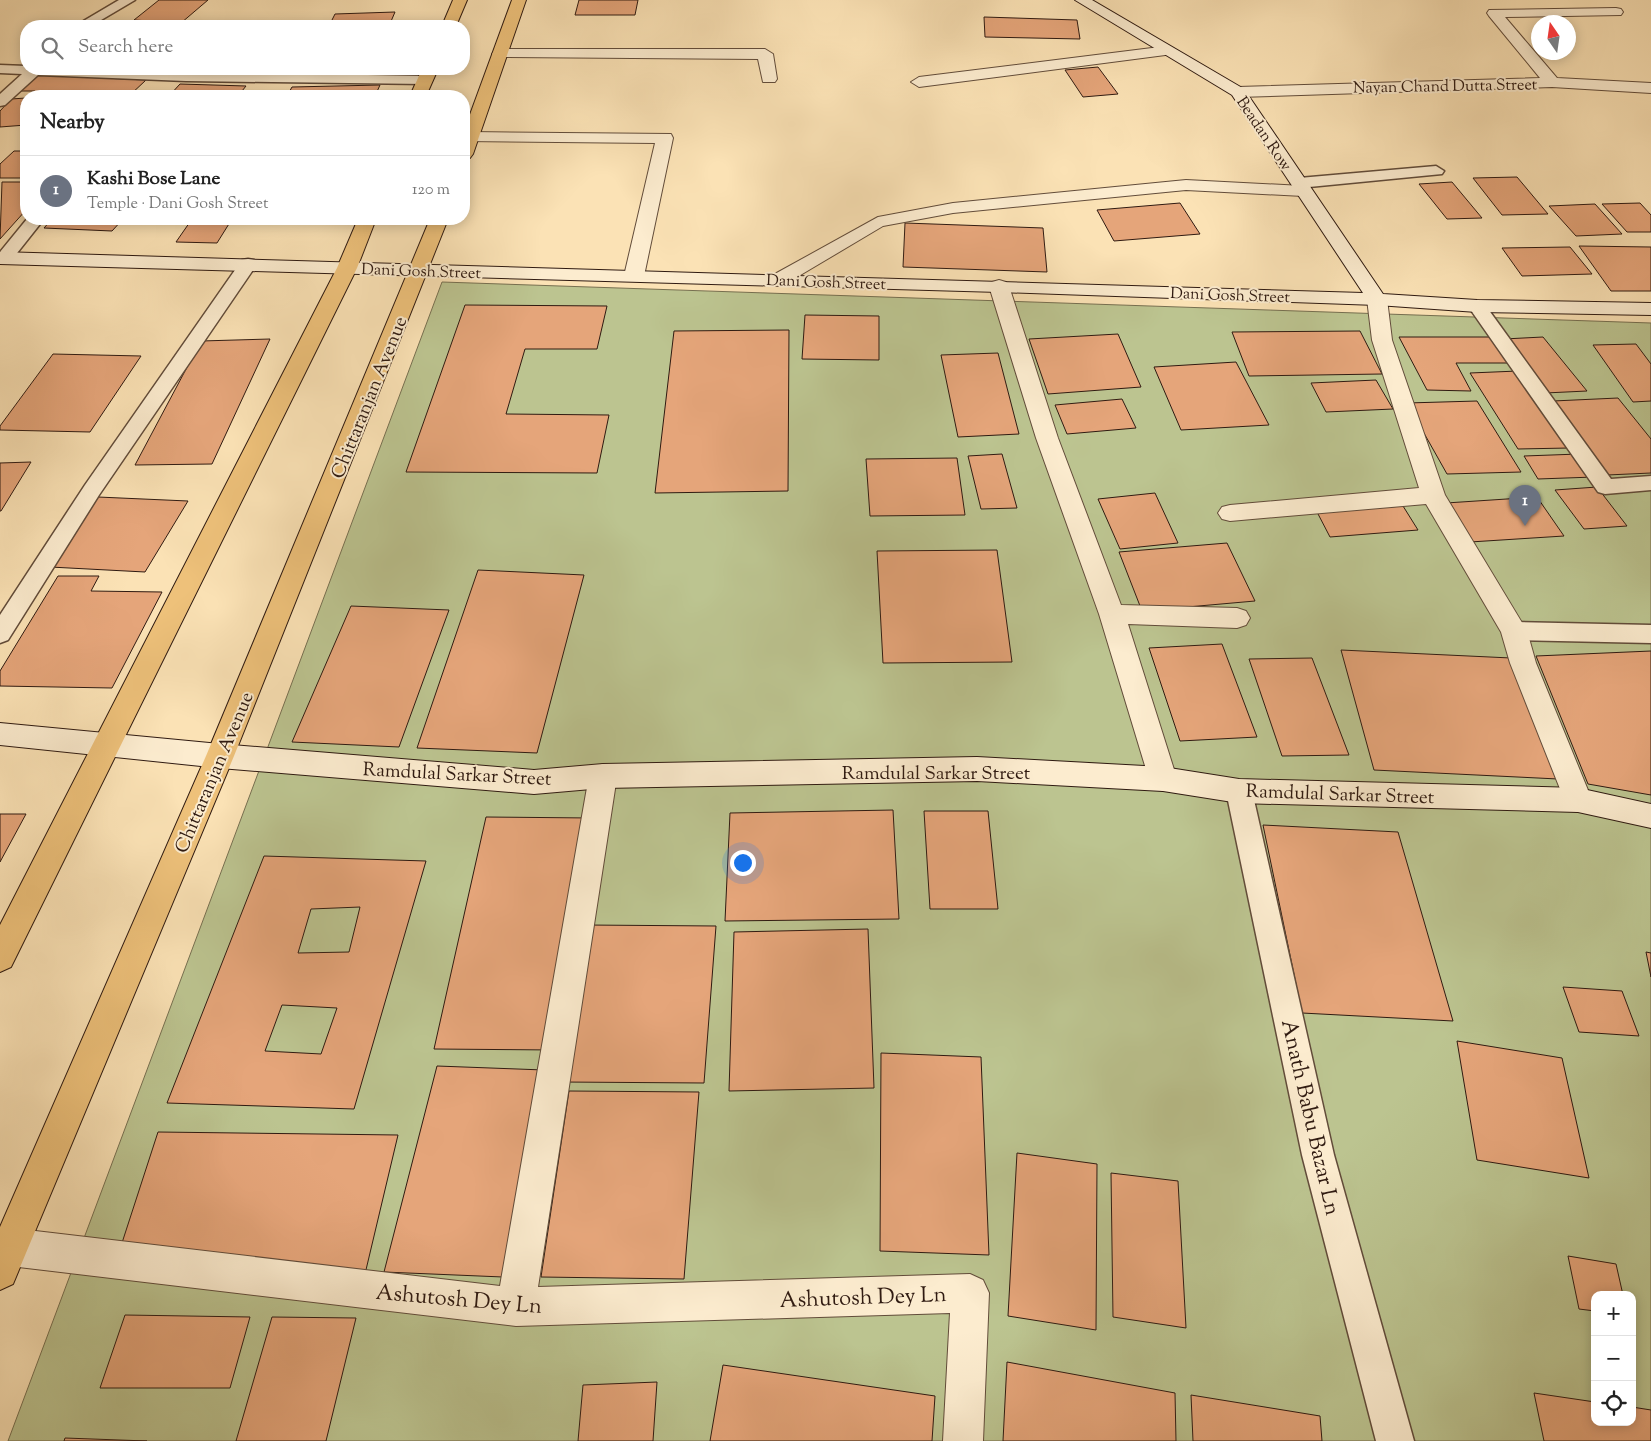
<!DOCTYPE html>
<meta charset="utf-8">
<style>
:root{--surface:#fff;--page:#f6f6f6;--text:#222;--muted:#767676;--line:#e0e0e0;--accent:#0b8043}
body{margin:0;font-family:"Sorts Mill Goudy",serif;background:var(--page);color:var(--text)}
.controls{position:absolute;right:15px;bottom:15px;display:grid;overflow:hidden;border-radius:10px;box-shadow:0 2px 12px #0003}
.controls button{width:45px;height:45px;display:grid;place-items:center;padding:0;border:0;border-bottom:1px solid var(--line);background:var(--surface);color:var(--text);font:25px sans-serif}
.compass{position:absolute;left:1531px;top:15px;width:45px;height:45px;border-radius:50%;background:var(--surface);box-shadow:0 2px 12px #0003;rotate:347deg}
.you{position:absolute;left:742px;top:862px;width:18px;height:18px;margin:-12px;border:4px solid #fff;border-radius:50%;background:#1a73e8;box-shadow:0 0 0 8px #1a73e833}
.badge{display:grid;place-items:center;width:32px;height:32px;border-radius:50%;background:var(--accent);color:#fff;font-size:16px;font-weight:700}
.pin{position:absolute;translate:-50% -41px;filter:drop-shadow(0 1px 2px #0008)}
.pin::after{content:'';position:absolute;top:26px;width:18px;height:15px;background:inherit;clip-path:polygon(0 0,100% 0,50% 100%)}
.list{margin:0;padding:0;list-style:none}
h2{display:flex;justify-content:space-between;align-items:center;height:65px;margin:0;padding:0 20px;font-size:21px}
h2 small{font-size:16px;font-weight:400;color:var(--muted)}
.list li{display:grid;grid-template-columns:32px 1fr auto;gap:15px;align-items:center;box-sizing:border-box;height:70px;padding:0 20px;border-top:1px solid var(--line)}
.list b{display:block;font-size:19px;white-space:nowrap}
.list p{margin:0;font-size:16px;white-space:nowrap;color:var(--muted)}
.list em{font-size:16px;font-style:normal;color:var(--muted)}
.icon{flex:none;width:28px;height:28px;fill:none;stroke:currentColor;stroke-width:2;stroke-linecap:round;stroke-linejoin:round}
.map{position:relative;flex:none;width:1651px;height:1441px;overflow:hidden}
.search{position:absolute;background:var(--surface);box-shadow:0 2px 12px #0003;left:20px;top:20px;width:450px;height:55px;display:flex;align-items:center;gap:12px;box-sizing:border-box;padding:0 18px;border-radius:20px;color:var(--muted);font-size:19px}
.panel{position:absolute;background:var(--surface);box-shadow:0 2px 12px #0003;left:20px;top:90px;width:450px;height:135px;border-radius:20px}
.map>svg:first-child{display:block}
.green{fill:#bcc490;stroke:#766f50;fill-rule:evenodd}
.building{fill:#e5a57a;stroke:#2f1a11;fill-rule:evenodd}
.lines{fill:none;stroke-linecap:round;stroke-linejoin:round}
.lane-casing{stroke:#624c3a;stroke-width:3}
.street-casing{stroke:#624c3a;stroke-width:2}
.secondary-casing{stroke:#2f1a11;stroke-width:2}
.primary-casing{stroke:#2f1a11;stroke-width:2}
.lane{fill:#fceccf;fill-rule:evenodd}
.street{fill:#fceccf;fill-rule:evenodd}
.secondary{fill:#fceccf;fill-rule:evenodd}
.primary{fill:#eec17a;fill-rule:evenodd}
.labels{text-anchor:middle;stroke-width:4;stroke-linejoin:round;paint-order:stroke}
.far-street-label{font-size:16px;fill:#2f1a11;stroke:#fceccf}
.street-label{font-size:19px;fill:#2f1a11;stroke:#fceccf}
.near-street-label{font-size:22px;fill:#2f1a11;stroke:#fceccf}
</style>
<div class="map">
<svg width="1651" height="1441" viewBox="0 0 1651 1441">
<rect width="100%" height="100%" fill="#fbe2b5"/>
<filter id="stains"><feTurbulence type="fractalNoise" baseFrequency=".004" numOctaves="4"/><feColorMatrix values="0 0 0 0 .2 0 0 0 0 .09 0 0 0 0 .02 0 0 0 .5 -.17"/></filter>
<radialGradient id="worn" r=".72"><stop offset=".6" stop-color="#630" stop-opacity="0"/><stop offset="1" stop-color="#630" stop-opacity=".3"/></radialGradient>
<path class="green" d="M442 282 1651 323V1441H8ZM1595 1295H1632V1422H1595Z"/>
<path class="building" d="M159 0H208L181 23 134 20Z
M579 0H638L635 15H575Z
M395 12 389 26H329L335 14Z
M984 17 1077 20 1080 39 985 37Z
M1098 67 1118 94 1083 97 1065 70Z
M307 69H393L391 72H305Z
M38 75 146 80 129 96H34L35 91H18Z
M180 84 246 86 238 96H169Z
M380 85 375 96H287L292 87Z
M26 98 21 105 26 106V125L0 127V111L11 99Z
M14 151H26V178H0V164Z
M1517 177 1548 214 1502 215 1473 178Z
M2 182H26V210L0 239Z
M1452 182 1482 218 1447 219 1419 184Z
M1180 203 1200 234 1114 241 1097 210Z
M1640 203 1651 215V232H1627L1602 204Z
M1595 204 1622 234 1576 236 1549 206Z
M52 219H123L112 231 44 228Z
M192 219H232L217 243 176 242Z
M241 219H316L313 223Z
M905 223 1043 228 1047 272 903 267Z
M1579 246 1651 247V291H1611Z
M1570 247 1592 274 1522 276 1502 248Z
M465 305 607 306 597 349H525L506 414 609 415 597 473 406 472Z
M805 315 879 316V360L802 359Z
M789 330 788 491 655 493 674 331Z
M1360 331 1382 374 1249 376 1232 332Z
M1118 334 1141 387 1048 394 1029 339Z
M1399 337H1493L1508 363H1456L1471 391 1427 390Z
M1543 337 1587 391 1545 393 1504 339Z
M270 339 212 464 135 465 201 341Z
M1636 344 1651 364V401L1633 402 1593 345Z
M998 353 1019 434 958 437 941 355Z
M53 354 141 356 90 432 0 430V426Z
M1236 362 1269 425 1181 430 1154 367Z
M1518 371 1569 448 1518 449 1470 373Z
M1376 380 1393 409 1326 412 1311 383Z
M1618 398 1651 439V473L1607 475 1553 401Z
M1122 399 1136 428 1067 434 1055 405Z
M1477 401 1521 472 1447 474 1407 403Z
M1002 454 1017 508 981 509 968 456Z
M1579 454 1594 477 1538 479 1524 456Z
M957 458 965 515 870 516 866 459Z
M31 462 1 511H0V463Z
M1597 487 1627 526 1584 529 1555 490Z
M1155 493 1178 543 1120 549 1098 499Z
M98 497 188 501 145 572 50 567Z
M1537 497 1564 536 1470 542 1446 503Z
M1403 506 1418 530 1330 537 1317 512Z
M1227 543 1255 601 1142 611 1119 552Z
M997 550 1012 662 883 663 877 551Z
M478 570 584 575 537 753 417 748Z
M58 576H99L91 591 162 592 112 688 0 686V671Z
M351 606 449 610 399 747 292 742Z
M1222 644 1257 737 1180 741 1149 648Z
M1341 650 1511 658 1558 779 1374 770Z
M1651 651V795L1588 784 1536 656Z
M1312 658 1349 755 1282 756 1249 659Z
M893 810 899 919 725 921 730 813Z
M924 811H988L998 909H930Z
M0 814H26L0 862Z
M486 817 591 818 554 1050 434 1049Z
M1263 825 1398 832 1453 1021 1302 1013Z
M264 856 426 861 354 1109 167 1103ZM360 907 349 952 298 953 311 909ZM282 1005 337 1008 321 1054 265 1051Z
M586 925 716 926 704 1083 562 1082Z
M868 929 874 1088 729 1091 734 932Z
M1646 952 1651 953V977Z
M1563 987 1622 991 1639 1036 1579 1032Z
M1457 1041 1562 1058 1589 1178 1477 1160Z
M881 1053 981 1057 989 1255 880 1251Z
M437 1066 544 1070 503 1277 384 1272Z
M569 1091 699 1092 684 1279 541 1277Z
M158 1132 398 1135 365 1274 120 1249Z
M1017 1153 1097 1164 1096 1330 1008 1316Z
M1111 1173 1178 1181 1186 1328 1113 1317Z
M1568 1256 1616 1264 1623 1295H1595V1311L1579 1309Z
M125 1315 250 1317 230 1388H100Z
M272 1317 356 1318 326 1441H236Z
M1007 1362 1175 1393 1176 1441H1003Z
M723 1365 935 1396 932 1441H710Z
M657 1382 653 1441H578L583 1385Z
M1534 1393 1595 1402V1422H1632V1407L1651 1410V1441H1544Z
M1191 1395 1320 1416 1322 1441H1193Z
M65 1438 147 1441H64Z"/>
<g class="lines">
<g class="lane-casing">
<path id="lane" d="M119 0H135L91 26H75Z
M0 65 26 66V69L425 76 432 80 425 84 186 81 38 75 5 105 0 106V94L22 74 0 73Z
M1436 166 1444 171 1442 174 1299 188 1291 183 1299 178Z
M27 219H44L10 262H0V252Z
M248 259 254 260 257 264 99 495 8 640 0 643V615L85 485 242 260Z
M1477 301 1483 302 1611 479 1651 476V490L1605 494 1598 492 1468 306 1471 302Z
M1514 622 1651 625V643L1514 640 1506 637 1502 631 1506 625Z
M1239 780 1248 783 1252 791 1334 1155 1414 1441H1376L1302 1155 1226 791 1230 783Z"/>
</g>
<g class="street-casing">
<path id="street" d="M1616 8 1621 9 1623 12 1621 15 1505 17 1557 78 1651 83V93L1552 87 1238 97 1230 92 1238 87 1540 78 1489 16 1487 13 1489 10Z
M1168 46 1176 51 1173 54 919 87 911 82 919 77Z
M500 49H765L773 54 777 79 775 82H763L758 59 495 57 492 54 495 51Z
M470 132 671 134 673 138 644 276 641 280H627L624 276 655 143 464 141V133Z
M1186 180 1303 186 1309 187 1312 191 1309 195 1303 196 1186 190 953 213 883 226 787 283H773L770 279 773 275 878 217 953 203Z
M999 280 1006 282 1009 286 1058 438 1121 605 1237 608 1246 611 1250 618 1246 625 1237 628 1128 624 1177 779 1173 787 1163 791 1153 787 1149 779 1099 614 1036 438 989 286 992 282Z
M1377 293 1384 295 1387 299 1392 340 1445 495 1527 631 1536 663 1592 800 1588 809 1578 812 1568 809 1510 663 1501 632 1426 504 1230 521 1222 519 1218 513 1222 507 1230 505 1419 488 1372 340 1367 299 1370 295Z
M603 764 613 768 617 776 538 1287 970 1274 983 1280 989 1293 983 1441H943L950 1313 516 1326 10 1266 0 1261V1233L10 1228 500 1286 589 776 593 768Z"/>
</g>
<g class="secondary-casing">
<path id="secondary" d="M1075 0H1092L1244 89 1383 294 1477 300 1651 303V315L1477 312 1377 305 999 292 0 264V252L1363 293 1232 95Z
M0 723 220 744 534 770 603 764 977 757 1163 767 1239 779 1578 788 1651 804V828L1578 812 1239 803 1163 791 977 781 603 788 534 794 220 768 0 745Z"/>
</g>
<g class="primary-casing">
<path id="primary" d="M453 0H467L456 26H442Z
M512 0H526L473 154 470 158 464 159V131Z
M422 69H438L426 96H410Z
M358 219H376L357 268 11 967 0 972V925L337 268Z
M430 219H448L234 756 13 1284 0 1290V1227L206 756Z"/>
</g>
<use href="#lane" class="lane"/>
<use href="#street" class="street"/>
<use href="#secondary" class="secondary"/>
<use href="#primary" class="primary"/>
</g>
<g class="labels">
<g class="far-street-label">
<text transform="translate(1445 85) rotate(-1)" y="6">Nayan Chand Dutta Street</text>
<text transform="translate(1265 133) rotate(56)" y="6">Beadan Row</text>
<text transform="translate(421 270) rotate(2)" y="6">Dani Gosh Street</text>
<text transform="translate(826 281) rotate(2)" y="6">Dani Gosh Street</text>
<text transform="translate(1230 294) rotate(2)" y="6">Dani Gosh Street</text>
</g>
<g class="street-label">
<text transform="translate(368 397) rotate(-68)" y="7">Chittaranjan Avenue</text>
<text transform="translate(213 772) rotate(-67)" y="7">Chittaranjan Avenue</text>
<text x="936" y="779">Ramdulal Sarkar Street</text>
<text transform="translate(457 773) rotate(3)" y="7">Ramdulal Sarkar Street</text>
<text transform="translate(1340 793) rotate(2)" y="7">Ramdulal Sarkar Street</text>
</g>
<g class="near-street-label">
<text transform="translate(1312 1117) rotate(77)" y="8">Anath Babu Bazar Ln</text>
<text transform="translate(863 1296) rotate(-2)" y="8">Ashutosh Dey Ln</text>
<text transform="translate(459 1298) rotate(5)" y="8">Ashutosh Dey Ln</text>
</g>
</g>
<rect width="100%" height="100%" filter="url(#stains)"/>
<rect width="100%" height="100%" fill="url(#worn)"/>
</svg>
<div class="controls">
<button>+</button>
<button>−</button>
<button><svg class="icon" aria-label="locate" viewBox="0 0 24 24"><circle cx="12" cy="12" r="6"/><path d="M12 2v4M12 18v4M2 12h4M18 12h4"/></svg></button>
</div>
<svg class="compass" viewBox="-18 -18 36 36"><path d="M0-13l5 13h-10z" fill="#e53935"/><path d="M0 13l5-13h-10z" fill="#767676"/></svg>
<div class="you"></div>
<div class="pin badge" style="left:1525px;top:526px;background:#6b7280">1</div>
<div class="search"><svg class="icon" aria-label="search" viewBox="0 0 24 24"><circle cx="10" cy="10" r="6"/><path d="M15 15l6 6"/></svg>Search here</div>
<section class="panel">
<h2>Nearby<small></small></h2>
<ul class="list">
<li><span class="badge" style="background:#6b7280">1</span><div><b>Kashi Bose Lane</b><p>Temple · Dani Gosh Street</p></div><em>120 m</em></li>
</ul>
</section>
</div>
